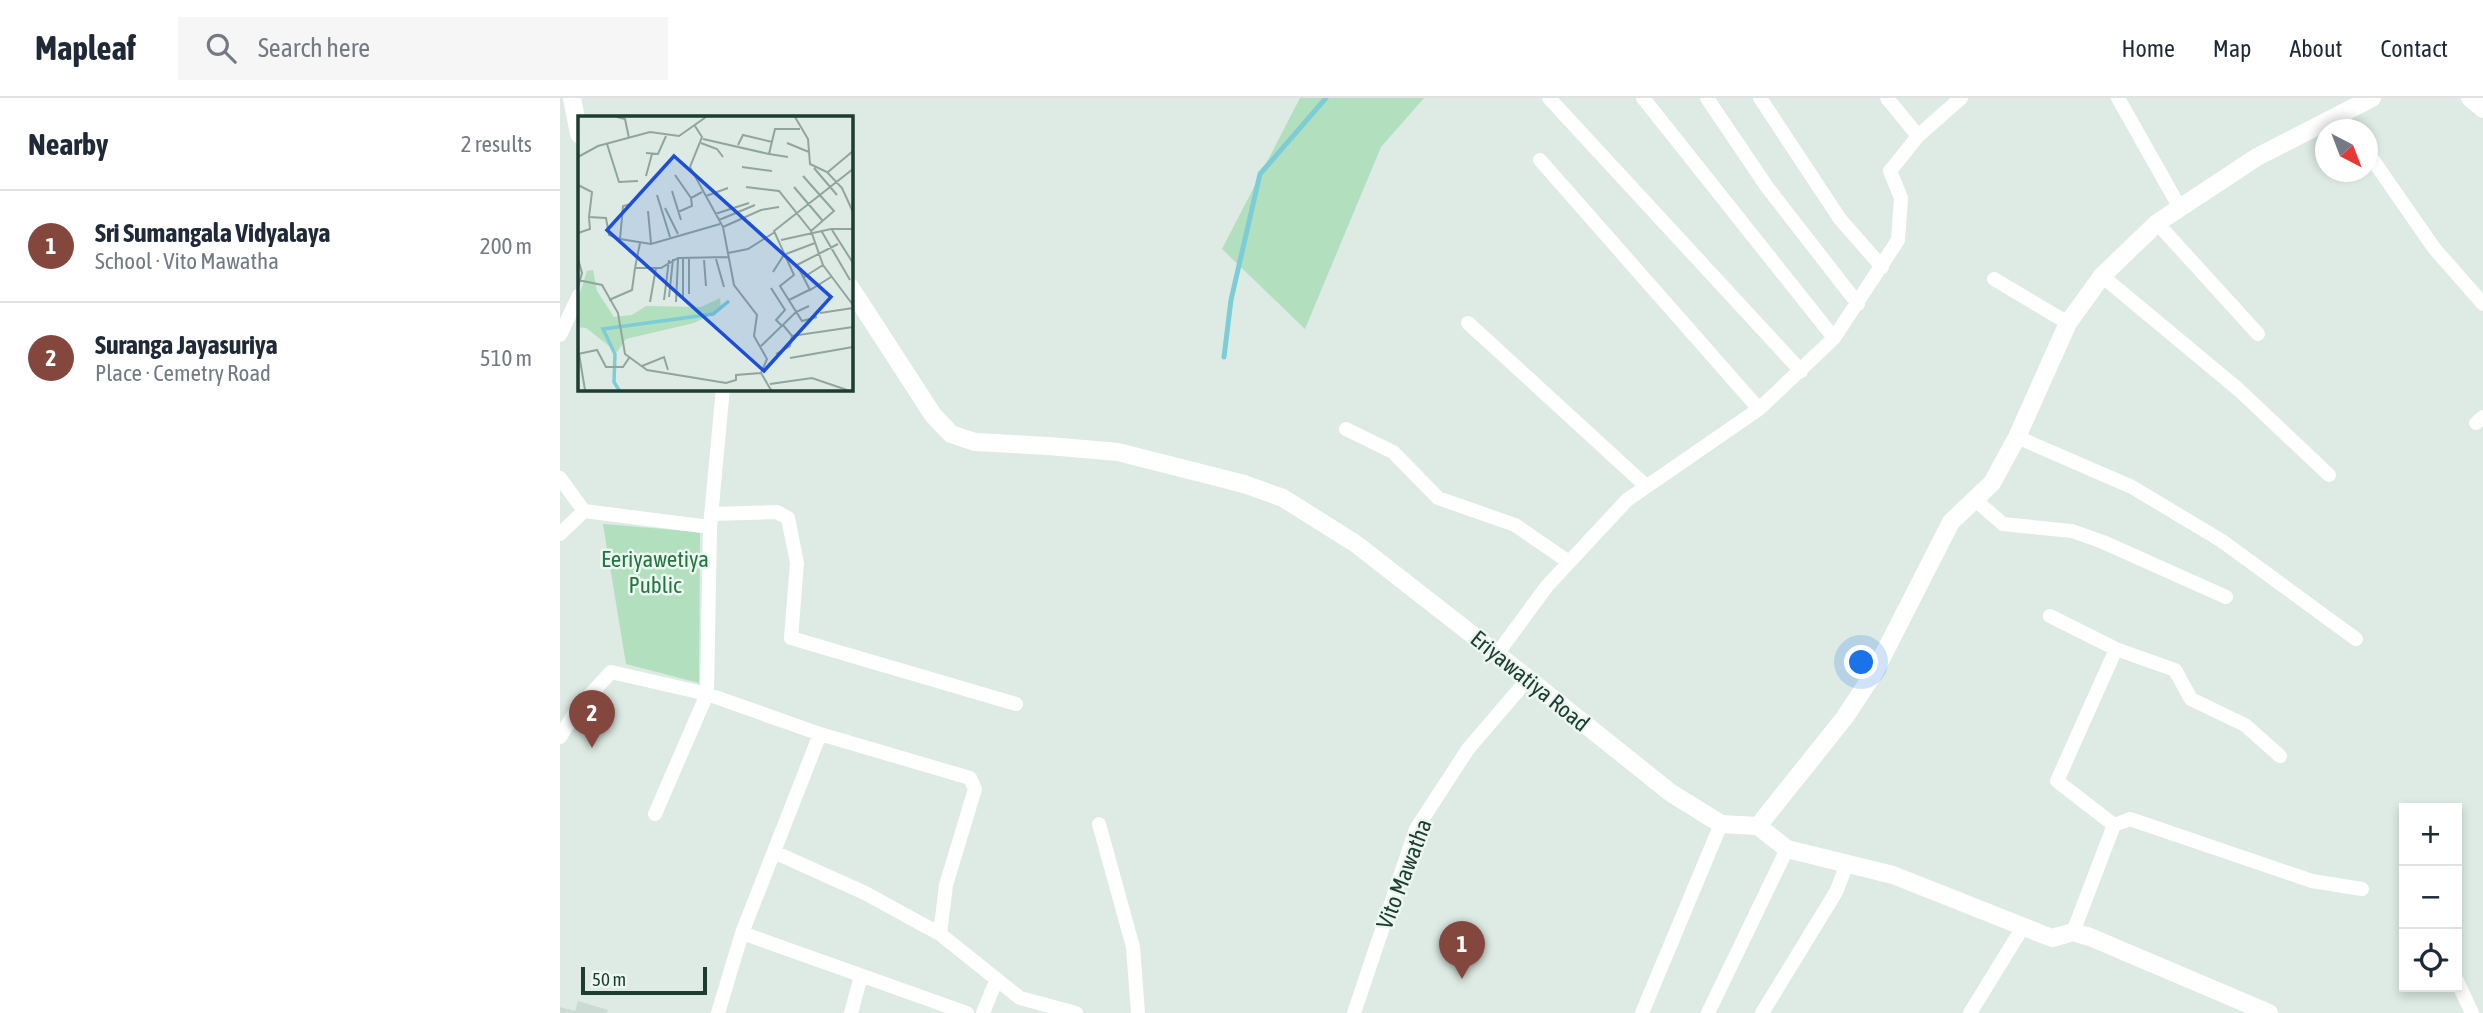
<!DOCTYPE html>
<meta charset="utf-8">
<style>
:root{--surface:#fff;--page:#f6f6f7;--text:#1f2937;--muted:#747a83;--line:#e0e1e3;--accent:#84473e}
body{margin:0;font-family:"Asap Condensed",sans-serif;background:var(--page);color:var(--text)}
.controls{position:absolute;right:21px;bottom:21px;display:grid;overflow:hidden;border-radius:0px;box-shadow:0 4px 10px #0003}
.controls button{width:63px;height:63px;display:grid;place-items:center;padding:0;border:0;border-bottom:2px solid var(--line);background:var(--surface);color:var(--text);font:35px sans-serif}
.compass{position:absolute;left:1755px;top:21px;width:63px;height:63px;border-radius:50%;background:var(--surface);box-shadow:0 4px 10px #0003;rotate:138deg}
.scale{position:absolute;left:21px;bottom:18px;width:126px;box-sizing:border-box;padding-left:7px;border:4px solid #1d3c32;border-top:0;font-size:19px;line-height:24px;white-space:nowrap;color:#1d3c32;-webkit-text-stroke:5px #edf7f2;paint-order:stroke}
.you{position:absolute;left:1302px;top:565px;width:24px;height:24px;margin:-18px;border:5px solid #fff;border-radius:50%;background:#1a73e8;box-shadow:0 0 0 10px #1a73e833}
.badge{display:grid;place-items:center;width:46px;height:46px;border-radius:50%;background:var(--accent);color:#fff;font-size:23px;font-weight:700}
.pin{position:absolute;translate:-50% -58px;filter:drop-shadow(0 2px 4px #0008)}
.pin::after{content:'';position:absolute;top:37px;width:24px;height:21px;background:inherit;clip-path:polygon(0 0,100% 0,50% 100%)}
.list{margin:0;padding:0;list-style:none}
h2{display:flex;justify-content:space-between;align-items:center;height:91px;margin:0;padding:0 28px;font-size:30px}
h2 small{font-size:23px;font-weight:400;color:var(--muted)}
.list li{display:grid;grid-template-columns:46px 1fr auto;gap:21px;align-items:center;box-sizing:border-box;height:112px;padding:0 28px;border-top:2px solid var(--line)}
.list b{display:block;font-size:26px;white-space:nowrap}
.list p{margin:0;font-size:23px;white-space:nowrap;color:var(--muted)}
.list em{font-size:23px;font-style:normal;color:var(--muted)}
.icon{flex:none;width:38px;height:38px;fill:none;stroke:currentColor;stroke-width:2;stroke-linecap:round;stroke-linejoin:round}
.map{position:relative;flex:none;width:1923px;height:915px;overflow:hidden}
header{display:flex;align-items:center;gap:42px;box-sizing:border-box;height:98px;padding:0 35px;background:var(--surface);border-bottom:2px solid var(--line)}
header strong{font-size:33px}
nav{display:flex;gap:38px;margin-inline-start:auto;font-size:24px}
.search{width:490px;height:63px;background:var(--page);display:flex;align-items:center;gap:18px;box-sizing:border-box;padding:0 24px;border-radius:0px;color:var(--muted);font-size:26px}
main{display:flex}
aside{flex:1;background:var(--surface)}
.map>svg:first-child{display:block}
.built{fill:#cbdbd3}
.green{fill:#b2dfbd}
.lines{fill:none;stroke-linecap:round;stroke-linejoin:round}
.stream{stroke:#7dcdd7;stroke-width:5}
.minor{stroke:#fff;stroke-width:14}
.tertiary{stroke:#fff;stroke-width:18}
.labels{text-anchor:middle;stroke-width:5;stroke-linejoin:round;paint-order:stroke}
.park-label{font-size:23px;fill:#237640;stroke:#edf7f2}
.street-label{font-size:23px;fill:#1d3c32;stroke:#edf7f2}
.inset-river{fill:none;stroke:#7dcdd7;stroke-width:3.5}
.inset-road{fill:none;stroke:#90a59d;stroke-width:2}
.view{fill:#1d4ed8;fill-opacity:0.15;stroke:#1d4ed8;stroke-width:3.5}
.inset-edge{fill:none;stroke:#1d3c32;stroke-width:3.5}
</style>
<header>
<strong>Mapleaf</strong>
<div class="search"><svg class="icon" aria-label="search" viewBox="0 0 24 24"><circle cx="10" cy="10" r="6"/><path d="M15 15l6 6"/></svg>Search here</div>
<nav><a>Home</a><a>Map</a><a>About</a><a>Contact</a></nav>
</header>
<main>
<aside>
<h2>Nearby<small>2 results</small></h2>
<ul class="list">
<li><span class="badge">1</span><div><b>Sri Sumangala Vidyalaya</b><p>School · Vito Mawatha</p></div><em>200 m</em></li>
<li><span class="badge">2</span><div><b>Suranga Jayasuriya</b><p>Place · Cemetry Road</p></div><em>510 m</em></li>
</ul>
</aside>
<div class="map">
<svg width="1923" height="915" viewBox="0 0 1923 915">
<rect width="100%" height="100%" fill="#ddebe4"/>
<path class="built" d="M18 903 48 912 47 915H0V909L15 913Z"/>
<path class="green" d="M740 0H864L821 49 745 231 662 151Z
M43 426 140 434 139 585 66 566Z"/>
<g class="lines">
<path class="stream" d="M664 259 671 202 700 76 766 0"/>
<path class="minor" d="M989 0 1241 273
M1083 0 1274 240
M1147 0 1207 89 1298 206
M1200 0 1280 121 1322 169
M1327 0 1358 38
M1558 0 1620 110
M1780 16 1791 32
M1808 55 1874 150 1923 206
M980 62 1199 311
M1597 125 1698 236
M1542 178 1679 292 1769 377
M1434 181 1508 225
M908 225 1086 388
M0 237 19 197
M1916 325 1923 319
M786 331 833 354 878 400 955 427 1009 464
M1457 339 1572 389 1662 443 1796 541
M0 380 24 413
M1414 401 1443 426 1512 433 1543 444 1666 499
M151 416 217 414 228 420 237 465 231 540 456 606
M0 436 24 413 150 429
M1490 518 1556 551 1615 572 1631 601 1685 627 1720 658
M937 556 987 488 1067 402 1199 311 1274 240 1338 142 1341 100 1330 73 1358 38 1401 0
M0 639 17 611 51 574 147 596 260 636 410 680 415 691 386 787 380 836 460 900 516 915
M95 716 147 596 150 429 163 290
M539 726 573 849 578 915
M1554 727 1570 721 1752 783 1802 791
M214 754 305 795 380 836
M1513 834 1554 727 1497 683 1556 551
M182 835 260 636
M1897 883 1912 915
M158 915 182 835 407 915
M291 915 301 878
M423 915 436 883
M794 915 856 731 908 651 967 582
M1082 915 1161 726
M1148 915 1227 751
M1202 915 1276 794 1287 766
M1410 915 1463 829"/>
<path class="tertiary" d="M12 0 19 36
M1910 0 1923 11
M290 189 373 317 391 336 415 344 489 348 558 354 684 386 723 400 796 446 937 556 1111 695 1161 726 1198 728 1227 751 1333 777 1492 840 1513 834 1530 839 1709 915
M1198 728 1285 619 1314 575 1391 424 1432 385 1457 339 1508 225 1542 178 1597 125 1697 59 1812 0"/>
</g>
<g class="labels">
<g class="park-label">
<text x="95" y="469">Eeriyawetiya<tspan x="95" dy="26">Public</tspan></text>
</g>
<g class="street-label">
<text transform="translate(970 583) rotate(39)" y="8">Eriyawatiya Road</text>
<text transform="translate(844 776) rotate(-69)" y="8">Vito Mawatha</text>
</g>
</g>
<g transform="translate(18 18)">
<rect width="275" height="275" fill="#ddebe4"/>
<path d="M15 154 19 175 36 201 54 199 68 190 123 191 142 182 143 194 116 207 48 223 39 236 8 212 0 211V183L9 155Z" fill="#b2dfbd"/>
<path class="inset-river" d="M41 274 36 266 37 238 25 213 135 198 151 185"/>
<path class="inset-road" d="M39 1 47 3 51 22M217 1 230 23 232 48 249 56 264 72 275 96M117 10 124 21 112 51 145 111 156 169 179 199 176 220 189 243 183 257 193 274M125 23 191 38M123 27 139 33 145 41M209 27 231 36M29 28 41 66 60 65M160 29 165 19 194 26M68 37 80 38 88 20M0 41 20 30 72 16 101 20 128 1M210 41 191 38 197 13H222M164 51 194 55M236 52 259 79M250 56 275 35M97 59 113 82M68 60 74 38M225 60 256 95 233 115M0 69 14 76 11 101 28 102 31 119 42 123 73 128 142 108M168 71 201 75 233 115 245 149 275 189M216 71 244 104M94 75 103 104M79 79 92 121M128 80 150 72M87 92 100 118M70 95 73 127M100 96 114 90 113 82 124 76M137 98 171 87M141 104 177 89M145 111 183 94 201 91M254 114 275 147M244 116 272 164M0 117 12 113 11 102M42 123 45 90 54 88M203 124 253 113H275M150 137 170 133 197 116M208 138 237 127M105 142V184M0 143 4 157 0 171M138 143 146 171M126 144 128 170M219 149 232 174 253 161M217 150 260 128M57 152 62 127M195 156 207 137M226 161 245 149M0 164 24 169 40 197 47 238 69 254 148 267 158 264V259L183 257M193 172 207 194 198 204 204 210M111 178V142M91 181 95 143M31 184 54 174 57 152H83L100 142 150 141M86 184 91 144M211 184 231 174M72 186 78 152M98 186 100 143M242 197 275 192M239 201 224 205 202 170 216 159 196 115 275 53M205 209 214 220 275 211M183 230 218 196 231 190M0 238 19 234 28 251H45L51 242M1 238 7 274M198 238 212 230 214 220M212 242 275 231M64 250 86 241 90 254M192 268 234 262 269 274"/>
<path class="view" d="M96 40 253 181 186 255 29 114Z"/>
<rect width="275" height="275" class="inset-edge"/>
</g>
</svg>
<div class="controls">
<button>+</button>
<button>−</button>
<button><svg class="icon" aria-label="locate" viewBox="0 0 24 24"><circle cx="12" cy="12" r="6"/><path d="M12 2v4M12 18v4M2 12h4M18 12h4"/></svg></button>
</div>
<svg class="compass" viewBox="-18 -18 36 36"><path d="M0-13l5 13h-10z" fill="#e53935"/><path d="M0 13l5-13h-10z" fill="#747a83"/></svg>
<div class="scale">50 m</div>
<div class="you"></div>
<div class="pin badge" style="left:902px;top:881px">1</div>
<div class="pin badge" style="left:32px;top:650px">2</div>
</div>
</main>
